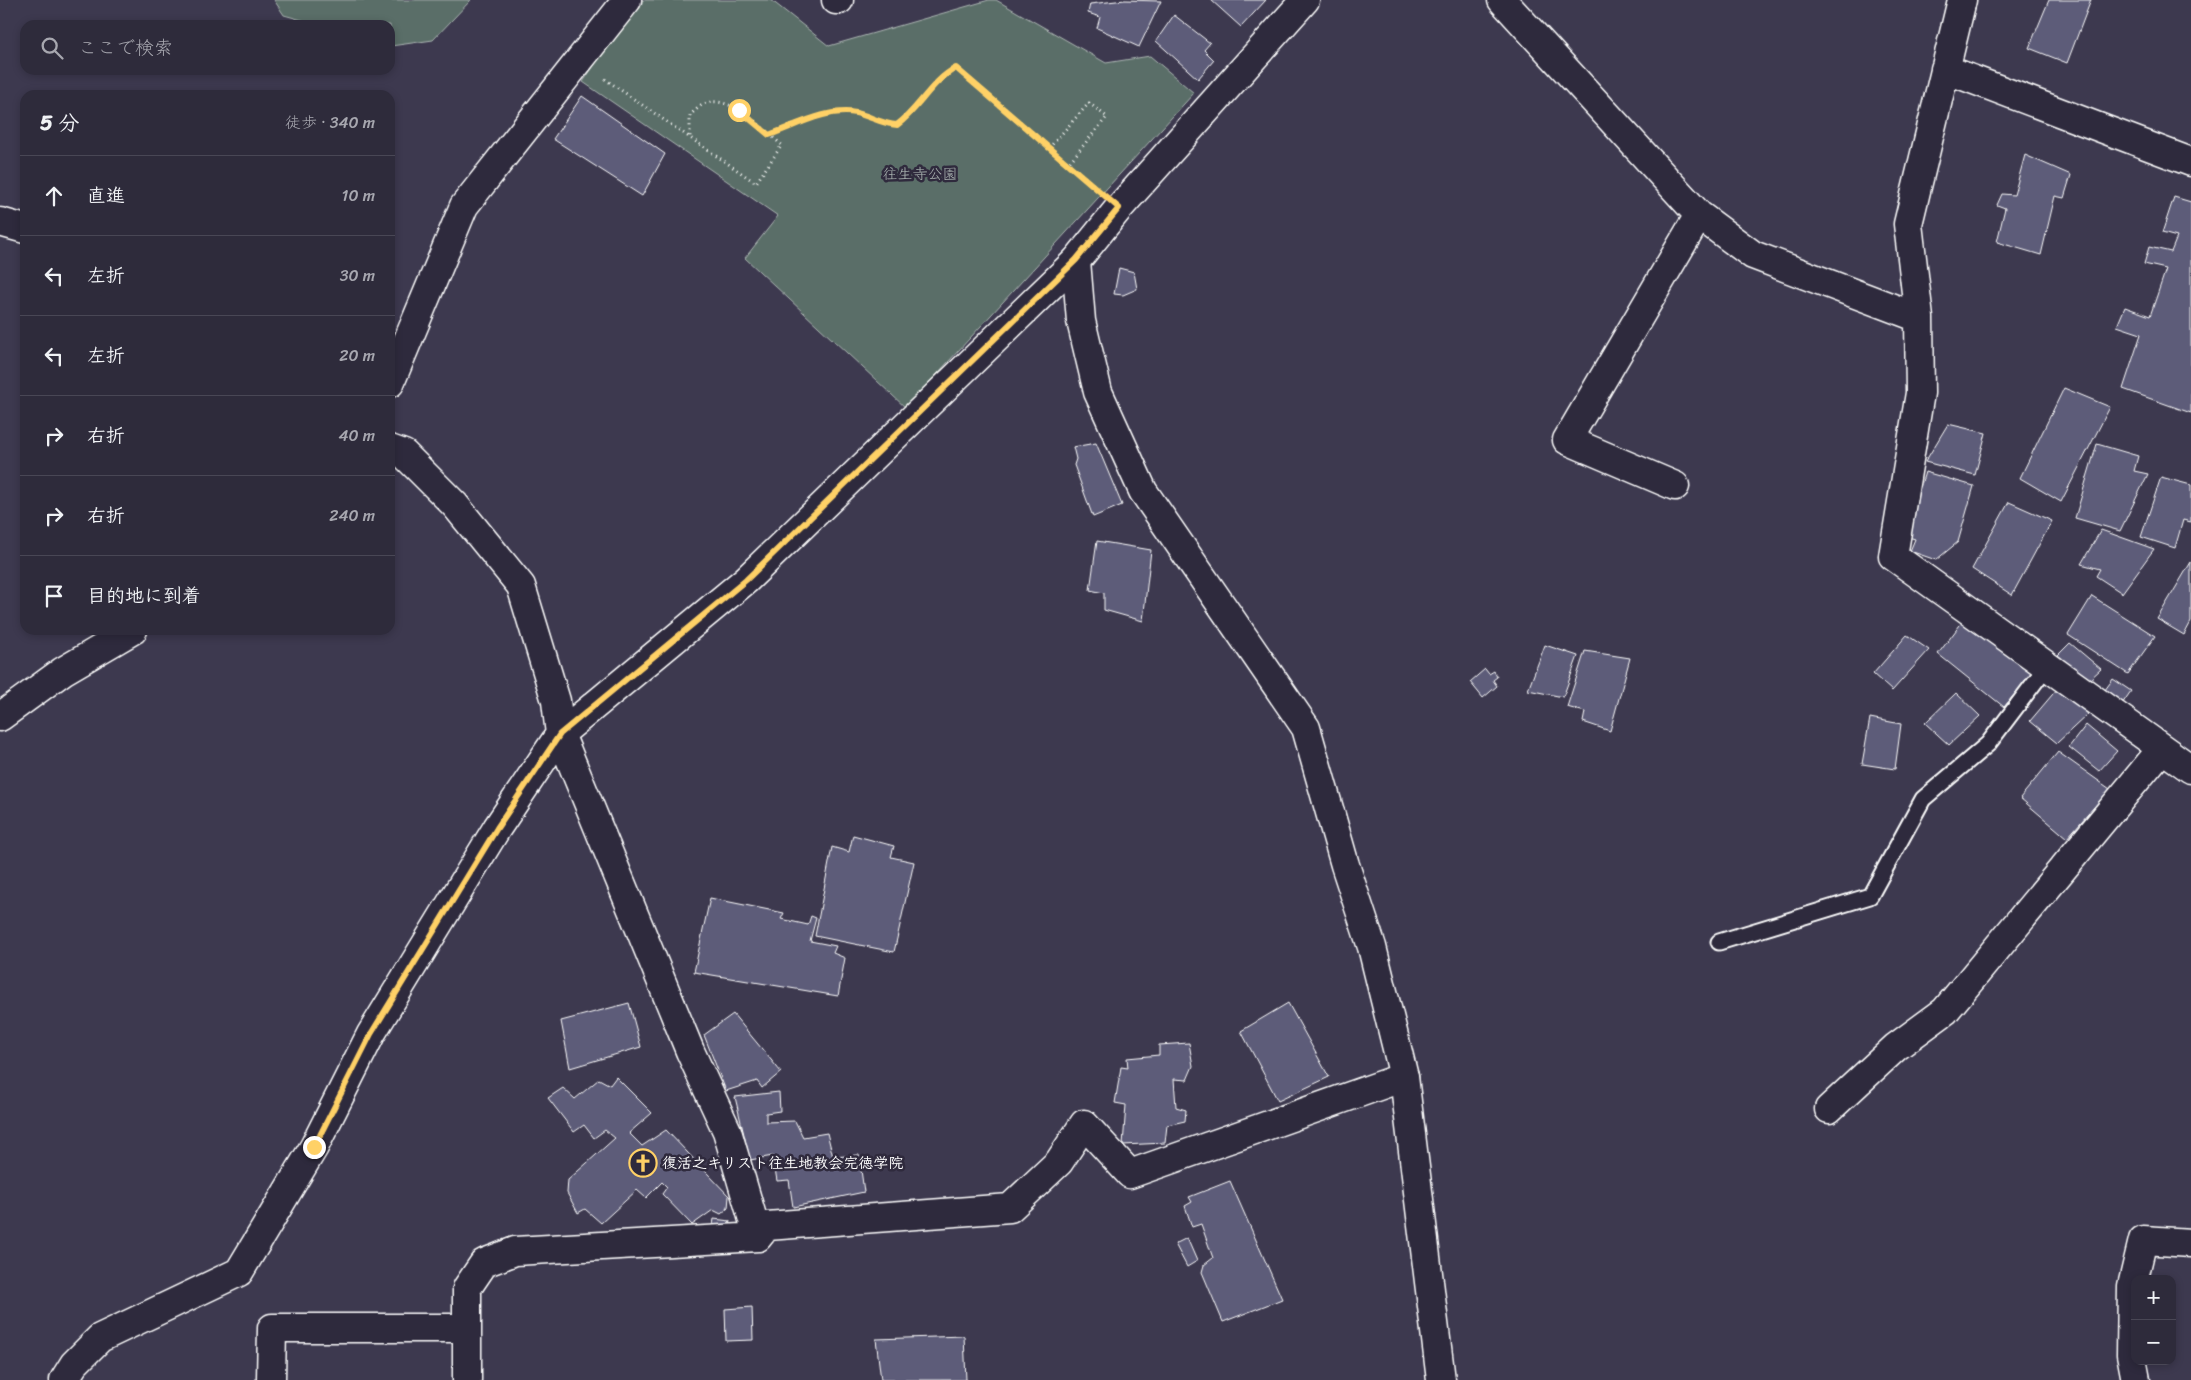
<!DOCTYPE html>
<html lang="ja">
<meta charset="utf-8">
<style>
:root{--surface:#2e2b3b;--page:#3a3746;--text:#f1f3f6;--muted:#a7a7af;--line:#494755}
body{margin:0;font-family:Sriracha,"Klee One",sans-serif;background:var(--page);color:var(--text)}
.controls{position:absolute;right:15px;bottom:15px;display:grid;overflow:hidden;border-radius:10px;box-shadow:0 2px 8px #0003}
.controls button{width:45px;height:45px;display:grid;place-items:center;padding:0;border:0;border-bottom:1px solid var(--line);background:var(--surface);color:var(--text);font:25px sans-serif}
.stop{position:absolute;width:15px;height:15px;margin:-11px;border:4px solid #ffd166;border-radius:50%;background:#fff}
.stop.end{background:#ffd166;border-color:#fff;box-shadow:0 1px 5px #0008}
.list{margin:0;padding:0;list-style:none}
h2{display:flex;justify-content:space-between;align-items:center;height:65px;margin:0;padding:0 20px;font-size:21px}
h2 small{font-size:16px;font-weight:400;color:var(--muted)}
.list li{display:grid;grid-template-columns:32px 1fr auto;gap:15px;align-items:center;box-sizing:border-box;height:80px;padding:0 20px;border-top:1px solid var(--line)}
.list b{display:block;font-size:19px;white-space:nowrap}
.list em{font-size:16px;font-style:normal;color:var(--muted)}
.icon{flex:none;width:28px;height:28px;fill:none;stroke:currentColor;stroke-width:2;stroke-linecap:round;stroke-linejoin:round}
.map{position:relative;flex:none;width:2191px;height:1380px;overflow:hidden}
.search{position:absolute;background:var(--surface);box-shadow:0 2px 8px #0003;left:20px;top:20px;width:375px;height:55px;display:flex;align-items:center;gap:12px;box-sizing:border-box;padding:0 18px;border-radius:15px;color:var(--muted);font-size:19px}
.panel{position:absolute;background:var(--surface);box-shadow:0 2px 8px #0003;left:20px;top:90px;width:375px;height:545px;border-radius:15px}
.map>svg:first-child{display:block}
.green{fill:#5a6e67;stroke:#acb6b3}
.building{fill:#5d5c79;stroke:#fff}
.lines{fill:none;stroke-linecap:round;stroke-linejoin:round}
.service-casing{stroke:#fff;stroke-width:19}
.minor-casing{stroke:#fff;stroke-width:31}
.tertiary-casing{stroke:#fff;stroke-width:31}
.path{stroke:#fff;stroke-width:3;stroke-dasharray:1 4;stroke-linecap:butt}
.service{stroke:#2f2a3d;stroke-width:15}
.minor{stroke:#2f2a3d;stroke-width:28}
.tertiary{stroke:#2f2a3d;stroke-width:28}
.route{stroke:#ffd166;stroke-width:6}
.labels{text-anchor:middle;stroke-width:5;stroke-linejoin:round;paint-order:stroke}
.park-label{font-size:15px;fill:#acb6b3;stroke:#2f2a3d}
.poi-label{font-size:15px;font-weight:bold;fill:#fff;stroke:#2f2a3d;text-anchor:start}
</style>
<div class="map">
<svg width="2191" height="1380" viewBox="0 0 2191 1380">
<rect width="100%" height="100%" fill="#3d394f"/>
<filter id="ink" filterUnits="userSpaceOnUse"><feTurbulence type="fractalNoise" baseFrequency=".02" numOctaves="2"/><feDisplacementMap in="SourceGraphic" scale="10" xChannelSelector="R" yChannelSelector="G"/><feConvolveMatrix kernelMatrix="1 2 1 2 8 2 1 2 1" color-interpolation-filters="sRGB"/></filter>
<g filter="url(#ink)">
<path class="green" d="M274 0H471L433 40 391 46 390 25H320L284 15Z
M638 0H771L829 46 989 0H996L1106 63 1150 56 1194 93 906 408 745 258 778 216 583 82Z"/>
<path class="building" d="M1125 0 1161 1 1139 47 1097 28 1100 17 1088 13 1090 4Z
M1211 0H1266L1241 27Z
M2049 0H2091L2067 63 2029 48Z
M1174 15 1210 43 1204 50 1214 60 1198 79 1156 41Z
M582 96 665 154 642 196 553 139Z
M2025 155 2071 175 2064 198 2055 196 2041 255 1997 242 2005 208 1997 205 2002 194 2014 195Z
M2174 197 2191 202V413L2123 389 2141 334 2117 326 2125 307 2150 316 2166 269 2144 264 2149 247 2171 252 2177 237 2162 233Z
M1119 268 1134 272 1137 289 1123 295 1114 294Z
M2064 388 2110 407 2061 502 2020 478Z
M1948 424 1986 433 1975 475 1925 462Z
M1096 443 1122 505 1093 517 1074 465 1076 459 1073 447Z
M2097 444 2138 456 2134 471 2148 474 2120 531 2075 518Z
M1925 472 1974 486 1958 542 1936 560 1910 551 1915 539 1905 536Z
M2161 477 2191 485V522L2183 520 2175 548 2141 537Z
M2009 502 2052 521 2012 595 1972 569Z
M2101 530 2154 549 2122 593 2096 576 2100 569 2081 564Z
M1097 541 1151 550 1143 621 1104 610V593L1090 590Z
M2191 562V622L2184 635 2157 619Z
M2092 596 2155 636 2128 674 2068 635Z
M1966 617 2036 669 2004 707 1938 654Z
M1907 635 1929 650 1892 691 1873 674Z
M2070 643 2101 669 2088 681 2058 655Z
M1545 645 1578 656 1563 697 1528 690Z
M1585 651 1630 658 1610 731 1583 722 1585 712 1567 707Z
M1485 669 1489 674 1494 671 1497 677 1493 680 1497 686 1483 698 1470 682Z
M2113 679 2131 691 2120 707 2102 694Z
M2058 688 2088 714 2057 743 2030 721Z
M1956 693 1980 716 1949 745 1925 723Z
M1870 718 1901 724 1895 769 1862 764Z
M2086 725 2117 751 2099 771 2069 747Z
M2058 752 2110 789 2067 838 2020 798Z
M853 835 894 846 891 857 914 862 894 952 815 936 832 847 849 852Z
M710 898 784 913 781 919 808 925 811 916 816 918 810 941 836 946 833 953 845 958 838 996 694 972Z
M629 1003 641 1047 570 1068 561 1021Z
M1288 1003 1329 1077 1278 1101 1241 1031Z
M733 1014 781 1072 762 1088 757 1081 726 1091 704 1035Z
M1189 1043 1193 1066 1187 1080 1174 1079 1176 1107 1186 1110 1185 1121 1167 1125 1165 1143 1123 1145 1126 1105 1115 1103 1121 1067 1128 1068 1127 1058 1159 1055V1045Z
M616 1077 652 1113 629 1133 642 1146 666 1130 729 1196 728 1208 721 1214 713 1210 692 1225 662 1194 667 1187 662 1182 646 1198 637 1190 601 1223 585 1209 578 1213 567 1193 568 1180 615 1138 605 1130 594 1138 584 1125 574 1132 548 1098 563 1088 575 1099 599 1079 610 1085Z
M779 1092 780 1111 766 1113V1122L795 1121 803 1137 827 1133 833 1157 859 1155 864 1192 793 1207 789 1180 777 1181 773 1156 750 1160 735 1097Z
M1230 1181 1282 1299 1223 1322 1202 1272 1204 1265 1213 1258 1201 1224 1192 1227 1185 1206 1192 1202 1189 1197Z
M714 1219 730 1221 729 1226 713 1225Z
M1187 1238 1197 1261 1187 1267 1175 1244Z
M752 1307 753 1340 726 1341 725 1309Z
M964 1336 966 1380H881L876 1339Z"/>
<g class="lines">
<g class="service-casing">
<path id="service" d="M1719 942 1870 896 1923 799 1988 744 2047 666"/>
</g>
<g class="minor-casing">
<path id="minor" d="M836 0H839
M1502 0 1699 215 1753 255 1919 318
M1962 0 1908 224 1919 318 1920 393 1893 556 2191 769
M1945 69 2191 162
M0 222 25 229
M390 383 464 206 627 0
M390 449 404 454 455 505 521 586 556 701 560 734 690 1051 727 1131 758 1237
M1675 486 1567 440 1699 215
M0 717 63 671 133 630
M1829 1109 1896 1047 1945 1011 2161 750
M64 1380 74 1364 100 1338 239 1272 314 1147 371 1034 497 828 560 734 746 580 1076 261
M271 1380 272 1328H467
M467 1380V1288L484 1263 515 1251 758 1237 767 1226 1010 1208 1059 1162 1084 1124 1130 1174 1404 1077
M2136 1380 2131 1354 2132 1286 2143 1240 2191 1243"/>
</g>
<g class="tertiary-casing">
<path id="tertiary" d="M1305 0 1119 208 1076 261 1081 321 1098 392 1143 491 1306 728 1345 865 1372 947 1404 1077 1441 1380"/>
</g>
<path class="path" d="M605 79C655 114 705 148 756 183L782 145C763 130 733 95 706 103 700 105 694 112 690 115V138
M769 135C797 125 827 108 856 113 870 116 882 124 897 125 919 109 931 81 956 68L1094 186
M1049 148 1089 103 1107 117 1068 164"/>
<use href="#service" class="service"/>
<use href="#minor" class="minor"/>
<use href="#tertiary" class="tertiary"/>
</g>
</g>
<g class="lines" filter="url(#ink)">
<path class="route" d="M314 1147 371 1034 497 828 560 734 746 580 1076 260 1119 208 956 68C931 81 919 109 897 125 882 124 870 116 856 113 827 108 797 125 769 135L739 110"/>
</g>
<defs>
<g id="church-ring" transform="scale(1.4375)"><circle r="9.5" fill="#2f2a3d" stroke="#ffd166" stroke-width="1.5"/><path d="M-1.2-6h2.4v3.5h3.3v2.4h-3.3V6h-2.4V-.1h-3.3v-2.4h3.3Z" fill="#ffd166"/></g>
</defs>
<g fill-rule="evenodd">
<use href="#church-ring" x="643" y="1163"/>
</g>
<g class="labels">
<g class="park-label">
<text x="920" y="179">往生寺公園</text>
</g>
<g class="poi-label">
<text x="662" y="1168">復活之キリスト往生地教会完徳学院</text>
</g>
</g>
</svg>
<div class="controls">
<button>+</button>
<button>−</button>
</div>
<div class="stop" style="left:739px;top:110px"></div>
<div class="stop end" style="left:314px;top:1147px"></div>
<div class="search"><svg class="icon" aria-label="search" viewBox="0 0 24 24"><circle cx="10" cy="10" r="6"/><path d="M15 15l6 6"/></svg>ここで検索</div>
<section class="panel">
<h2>5 分<small>徒歩 · 340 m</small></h2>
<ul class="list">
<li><svg class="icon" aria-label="ahead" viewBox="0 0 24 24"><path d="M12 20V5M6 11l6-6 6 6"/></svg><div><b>直進</b></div><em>10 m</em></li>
<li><svg class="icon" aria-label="left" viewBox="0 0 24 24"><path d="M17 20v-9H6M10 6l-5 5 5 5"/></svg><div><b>左折</b></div><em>30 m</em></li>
<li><svg class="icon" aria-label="left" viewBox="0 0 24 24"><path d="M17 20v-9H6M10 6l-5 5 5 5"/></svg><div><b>左折</b></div><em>20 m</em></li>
<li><svg class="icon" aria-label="right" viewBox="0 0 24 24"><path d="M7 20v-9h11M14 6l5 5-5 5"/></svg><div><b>右折</b></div><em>40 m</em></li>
<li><svg class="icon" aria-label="right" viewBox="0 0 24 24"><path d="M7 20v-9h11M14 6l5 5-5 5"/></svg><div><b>右折</b></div><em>240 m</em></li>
<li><svg class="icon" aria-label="arrive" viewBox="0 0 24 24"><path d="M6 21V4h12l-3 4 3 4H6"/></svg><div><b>目的地に到着</b></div></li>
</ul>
</section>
</div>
